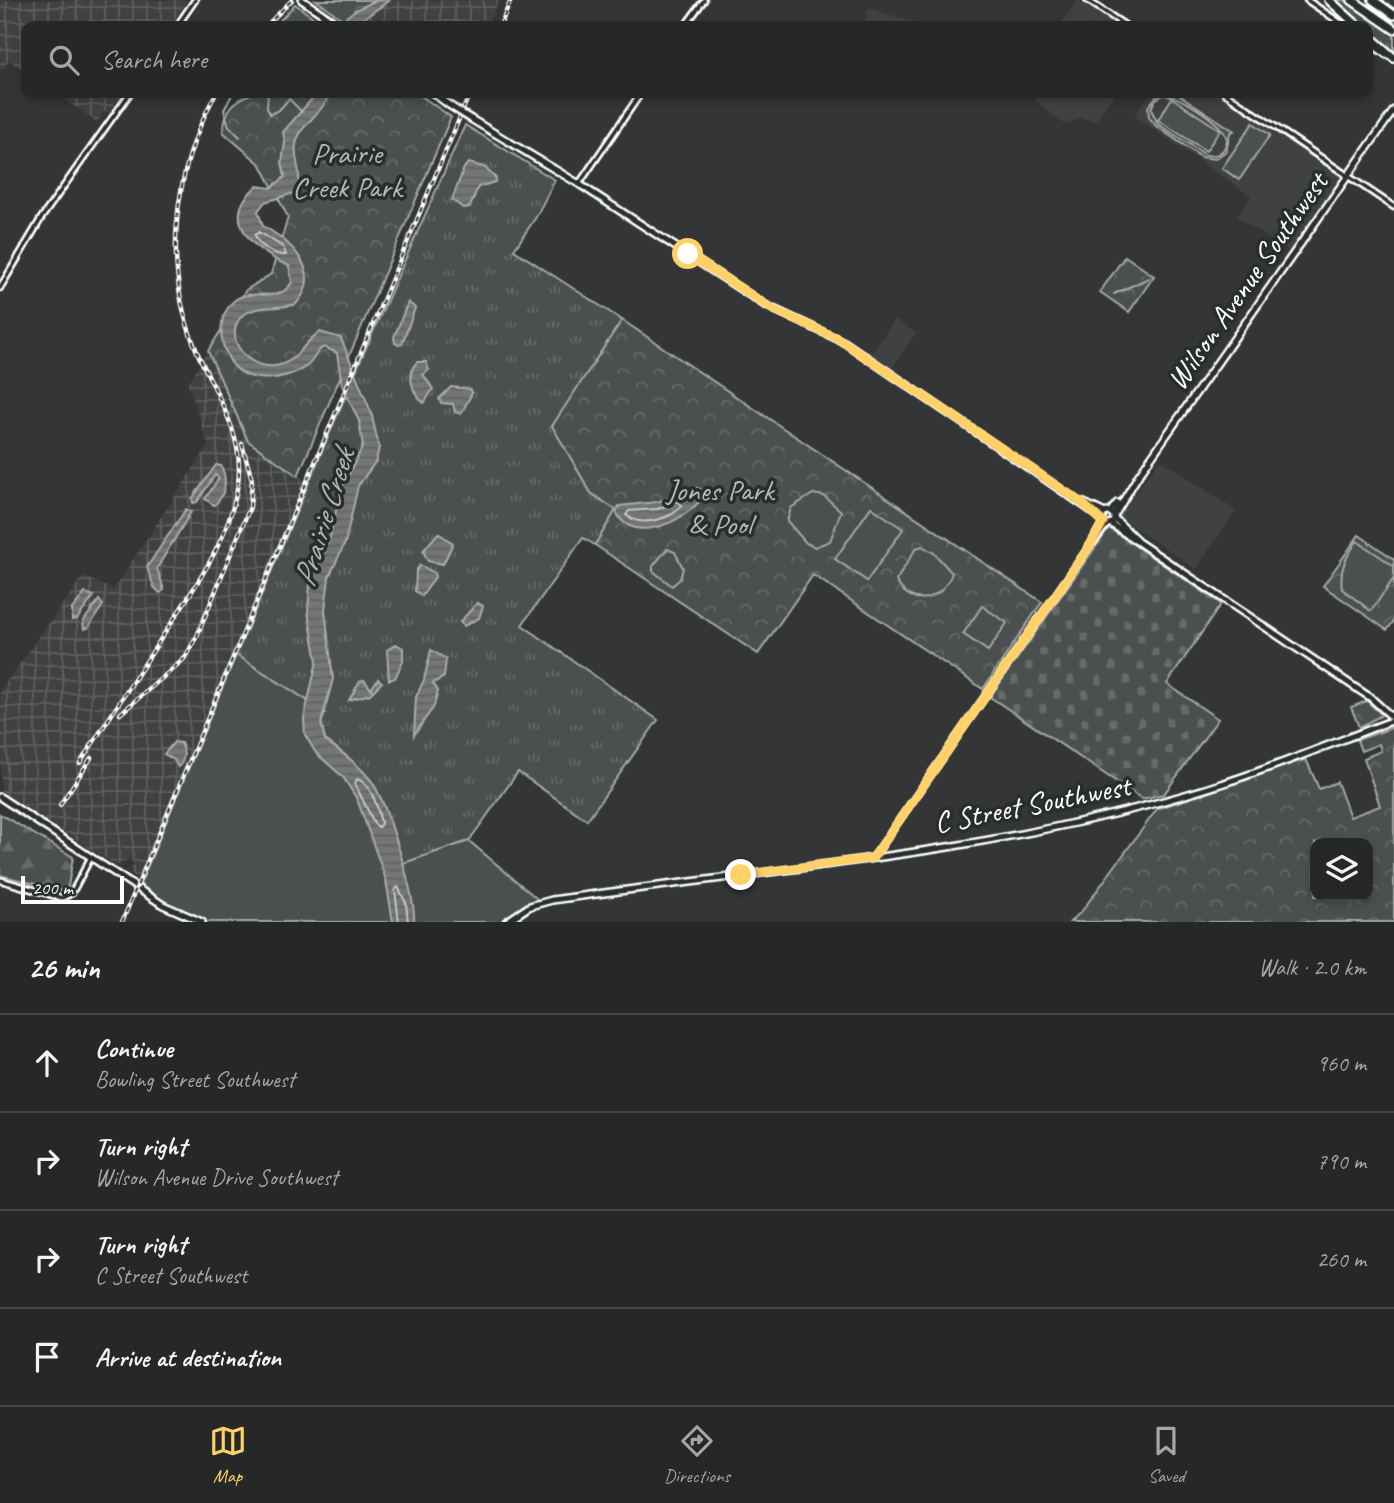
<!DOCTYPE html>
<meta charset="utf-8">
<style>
:root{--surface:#262828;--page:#2e3030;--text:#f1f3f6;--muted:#a4a6a8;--line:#424445;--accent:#ffd166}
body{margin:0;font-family:Caveat,sans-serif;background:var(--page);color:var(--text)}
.controls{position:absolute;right:21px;bottom:21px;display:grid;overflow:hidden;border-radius:14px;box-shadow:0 4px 10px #0003}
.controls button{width:63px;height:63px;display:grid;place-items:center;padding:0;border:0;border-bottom:2px solid var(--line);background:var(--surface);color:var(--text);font:35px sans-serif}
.scale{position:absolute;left:21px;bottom:18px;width:103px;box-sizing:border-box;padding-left:7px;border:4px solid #fff;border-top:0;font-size:19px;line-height:24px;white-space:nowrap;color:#fff;-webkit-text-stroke:5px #2a2d2e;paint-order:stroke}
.stop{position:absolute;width:21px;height:21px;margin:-16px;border:5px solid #ffd166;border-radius:50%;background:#fff}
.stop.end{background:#ffd166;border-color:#fff;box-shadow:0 2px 7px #0008}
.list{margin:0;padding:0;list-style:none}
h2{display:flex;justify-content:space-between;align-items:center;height:91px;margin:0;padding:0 28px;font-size:30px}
h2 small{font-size:23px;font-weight:400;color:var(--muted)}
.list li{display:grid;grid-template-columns:46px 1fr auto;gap:21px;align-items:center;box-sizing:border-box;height:98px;padding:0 28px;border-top:2px solid var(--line)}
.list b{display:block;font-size:26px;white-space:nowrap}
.list p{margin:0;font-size:23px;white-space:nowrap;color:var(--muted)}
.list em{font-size:23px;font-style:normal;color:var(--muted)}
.icon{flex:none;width:38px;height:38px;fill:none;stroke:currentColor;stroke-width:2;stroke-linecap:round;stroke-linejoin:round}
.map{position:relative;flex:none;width:1394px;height:922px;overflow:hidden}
.search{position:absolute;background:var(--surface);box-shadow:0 4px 10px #0003;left:21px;right:21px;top:21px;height:77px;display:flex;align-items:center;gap:18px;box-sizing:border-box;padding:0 24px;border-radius:14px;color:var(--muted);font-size:26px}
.sheet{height:483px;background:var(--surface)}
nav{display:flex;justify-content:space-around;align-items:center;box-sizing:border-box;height:98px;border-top:2px solid var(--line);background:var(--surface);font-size:19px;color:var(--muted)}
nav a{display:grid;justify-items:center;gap:4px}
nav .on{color:var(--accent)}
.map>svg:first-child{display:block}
.built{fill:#404243}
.industrial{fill:url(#industrial-grid)}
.grass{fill:url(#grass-tufts);stroke:#a6a7a8;stroke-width:2}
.forest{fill:url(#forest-firs);stroke:#a6a7a8;stroke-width:2}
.cemetery{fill:url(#cemetery-stones);stroke:#a6a7a8;stroke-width:2}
.park{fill:url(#park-crowns);stroke:#a6a7a8;stroke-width:2;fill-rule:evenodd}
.pitch{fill:#4c4f50;stroke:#a6a7a8;stroke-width:2;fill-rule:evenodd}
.water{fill:url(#water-rules);stroke:#abacad;stroke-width:2}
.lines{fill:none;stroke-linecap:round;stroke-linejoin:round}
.shore{stroke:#c7c8c8;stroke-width:2}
.stream{stroke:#abacad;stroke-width:2}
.minor-casing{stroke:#fff;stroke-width:9}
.major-casing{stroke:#fff;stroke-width:10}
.highway-casing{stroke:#fff;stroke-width:12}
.minor{stroke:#2a2d2e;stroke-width:3.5}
.major{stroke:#2a2d2e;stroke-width:5}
.highway{stroke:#2a2d2e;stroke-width:7}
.rail-casing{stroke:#fff;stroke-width:4.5}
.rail{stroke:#2a2d2e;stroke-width:2;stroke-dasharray:5;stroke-linecap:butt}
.major-bridge-casing{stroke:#fff;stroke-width:10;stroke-linecap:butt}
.major-bridge{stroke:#2a2d2e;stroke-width:5}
.route{stroke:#ffd166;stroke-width:9}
.labels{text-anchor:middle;stroke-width:7;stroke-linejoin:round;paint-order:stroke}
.park-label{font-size:30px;fill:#b7b9b9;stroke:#2a2d2e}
.street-label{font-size:30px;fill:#fff;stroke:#2a2d2e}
.water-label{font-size:32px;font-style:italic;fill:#b2b3b4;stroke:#2a2d2e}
</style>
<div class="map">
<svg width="1394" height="922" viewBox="0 0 1394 922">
<defs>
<pattern id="industrial-grid" width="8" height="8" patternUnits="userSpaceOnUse" patternTransform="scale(1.75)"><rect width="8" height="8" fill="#404243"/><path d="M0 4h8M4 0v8" fill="none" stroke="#5d5e5f"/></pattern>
<pattern id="grass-tufts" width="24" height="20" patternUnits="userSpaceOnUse" patternTransform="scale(1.75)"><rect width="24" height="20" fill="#4c4f50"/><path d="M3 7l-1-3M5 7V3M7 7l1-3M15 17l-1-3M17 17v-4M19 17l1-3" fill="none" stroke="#67696a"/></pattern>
<pattern id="forest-firs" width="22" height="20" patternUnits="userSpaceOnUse" patternTransform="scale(1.75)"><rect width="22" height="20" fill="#4c4f50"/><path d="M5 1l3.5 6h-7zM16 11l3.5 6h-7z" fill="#67696a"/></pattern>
<pattern id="cemetery-stones" width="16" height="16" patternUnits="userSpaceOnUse" patternTransform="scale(1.75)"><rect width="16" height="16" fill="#4c4f50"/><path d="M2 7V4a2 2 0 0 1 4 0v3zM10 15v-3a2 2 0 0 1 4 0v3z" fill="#67696a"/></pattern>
<pattern id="park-crowns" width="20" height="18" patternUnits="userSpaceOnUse" patternTransform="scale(1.75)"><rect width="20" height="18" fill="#4c4f50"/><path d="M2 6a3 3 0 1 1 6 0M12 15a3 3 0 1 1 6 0" fill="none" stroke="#67696a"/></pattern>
<pattern id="water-rules" width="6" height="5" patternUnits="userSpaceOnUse" patternTransform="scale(1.75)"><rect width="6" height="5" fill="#737576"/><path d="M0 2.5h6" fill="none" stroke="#606061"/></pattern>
</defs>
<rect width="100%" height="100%" fill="#333536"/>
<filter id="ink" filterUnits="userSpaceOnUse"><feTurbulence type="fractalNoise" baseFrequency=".0143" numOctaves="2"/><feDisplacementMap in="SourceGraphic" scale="14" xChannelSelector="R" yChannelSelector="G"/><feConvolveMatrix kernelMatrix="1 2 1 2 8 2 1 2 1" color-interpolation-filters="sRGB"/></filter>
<g filter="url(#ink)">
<path class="built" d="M1078 0 1118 26H1059Z
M869 8 927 26H863Z
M1033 93H1115L1095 121 1081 118 1065 125 1036 101Z
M1150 93H1217L1342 177 1290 252 1237 217 1251 196 1134 116Z
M895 319 916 333 892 368 871 354Z
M1160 459 1236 511 1196 569 1119 517Z"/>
<path class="industrial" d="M0 0H188L170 26H26V72L9 60 0 72Z
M374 0H499L488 26H353L345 21Z
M55 93H123L109 113 105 111 97 122Z
M208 351 248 441 308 483 142 879 129 873 134 863 129 859 117 866 1 791 0 691 83 576 113 590 208 446 188 383Z"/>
<path class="grass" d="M1332 0H1344L1394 35V56L1368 33V26H1360Z
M465 125 555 180 536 217 514 250 622 320 553 426 591 493 616 510 595 545 583 538 522 625 658 720 587 820 518 772 469 841 401 864C383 804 380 778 325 740L321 724 325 712 236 655 361 359Z"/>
<path class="forest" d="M0 814 73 857 67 892 0 875Z"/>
<path class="cemetery" d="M1109 528 1221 604 1167 684 1218 719 1164 794 1142 799 990 697Z"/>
<path class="park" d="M316 0H374L345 21Z
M295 4 325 26H275Z
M253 93H417L451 117 298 476 248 441 208 351 246 290 271 274 288 217 261 165 223 132C226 109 231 102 253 93Z
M1125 256 1154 276 1129 312 1100 292Z
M622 320 1042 602 983 689 813 575 758 654 595 545 616 510 591 493 552 426Z
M1359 535 1394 559V621L1387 630 1323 586Z
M1367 701 1382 715 1359 727 1351 707Z
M1394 727V922H1070L1081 912 1157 809 1306 759 1319 789 1337 782 1350 817 1380 806 1364 758 1381 751 1379 744 1361 751 1357 740ZM1315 843H1368V896H1315Z"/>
<path class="pitch" d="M1159 93 1178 94 1234 131 1230 133 1226 151 1215 159 1201 157 1156 126 1149 117 1148 107ZM1163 95C1179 94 1223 123 1227 139 1226 151 1218 157 1206 155L1158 124 1151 109 1155 100Z
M1172 98 1220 130 1206 151 1158 120Z
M1253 123 1270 135 1239 180 1222 168Z
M813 494 824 496 841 511 830 541 815 547 806 543 787 521 791 508Z
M871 507 903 529 867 581 835 559Z
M1357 541 1394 566V578L1371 611 1342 589C1339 568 1346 558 1357 541Z
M922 546 934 553 952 573C942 600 912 610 896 581L916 548Z
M667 549 675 552 683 568 680 579 672 586 653 571V566Z
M982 606 1007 623 988 651 963 634Z
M236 655 325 712 321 724 325 740C380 778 382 803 401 864L469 841 541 902 506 922H202L138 889Z"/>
<path class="water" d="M377 0H390L353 26H335L355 10Z
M317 93H330C324 113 300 123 296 144 293 164 306 175 294 193L265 202 258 211 263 226C290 241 325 272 296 304 280 310 257 304 243 315 220 336 249 376 283 364 299 359 305 340 320 332L341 338 371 412 379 447 376 461 358 486 345 543 329 577 325 610 333 679 321 723 325 740C341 752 357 763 370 779 386 799 416 896 414 922H393L386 880 357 799 343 777 316 753 305 735 304 718 317 661 308 612 310 583 329 541 341 489 363 446 359 421 342 385 337 353 324 347C316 350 315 360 307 366 283 382 241 387 227 355 221 343 219 326 225 313 243 276 276 311 292 282L289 266C255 252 217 219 257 186L271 188 285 177 282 162 285 143 283 132Z
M468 163 484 167 496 178 495 182 478 187 470 207 463 208 452 200 464 168Z
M408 302 415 308 402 344 399 345 395 343 394 337Z
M417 362H426L429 370 423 374 433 389 424 403C412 394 406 373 417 362Z
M451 387 470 389 472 393 461 414 455 412 453 404 441 403 439 399Z
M216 465 221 466C228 479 225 497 214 505L205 499 219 478 215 475 197 502 193 503 192 499Z
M696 488 706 491C695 517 633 549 616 512L619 506 657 502Z
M186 509 191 512 157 568 164 590 160 593 154 587 147 567Z
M438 533 453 543 443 564 428 561 423 551Z
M420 565 434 573 435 577 422 596 415 591 416 571Z
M85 593 94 596 77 619 72 620V609Z
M99 600 103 605 88 628 84 629 83 622Z
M477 603 483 606 479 618 464 626 460 622Z
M396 644 403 648V661L395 678 389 680 387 650Z
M431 650 446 659 444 677 433 683 438 691 434 706 414 735 416 697 424 680Z
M378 679 382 682 370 694 349 700 360 681 364 680 371 689Z
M174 742 181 743C185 751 185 761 178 767L174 760 164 754Z"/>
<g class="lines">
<path class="shore" d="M259 232 283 247 286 255C275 256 258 246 255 235Z
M678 501 682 506C670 519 641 528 626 515L629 511 658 509Z
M357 779C372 784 378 808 381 823L379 827 375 825 355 784Z
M399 922 395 890 398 887 406 903 408 922"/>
<path class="stream" d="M233 93 224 110 229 126 240 137
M268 93 267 108 270 114 279 110 289 99 302 112
M1114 294 1149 278"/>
<g class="minor-casing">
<path id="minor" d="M1087 0 1126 26
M1307 0 1345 26
M177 26 195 0
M685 26 704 0
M1368 42 1386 55
M1225 93 1394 207
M579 184 641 93
M0 288 42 217 130 93
M1093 543 1107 525
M873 858 1091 544 1103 522
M0 880 62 898 72 893
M74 889 91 857"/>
</g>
<g class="major-casing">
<path id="major" d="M302 0 340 26
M433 93 449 105
M471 119 579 184 765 305 844 342 1102 518
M1084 503 1105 513
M1102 518a6 6 0 1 1 12 0a6 6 0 1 1-12 0Z
M1110 512 1117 503
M1114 516 1138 476 1394 110
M1115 519 1136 539
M1111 524 1371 698 1394 719
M0 797 163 905 202 922
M506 922 530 906 552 900C763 870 979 855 1185 795 1256 775 1325 746 1394 720"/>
</g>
<g class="highway-casing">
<path id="highway" d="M1329 0 1358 26
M1352 0 1394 29
M1373 0 1394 15
M1368 35 1394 58"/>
</g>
<use href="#minor" class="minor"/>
<use href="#major" class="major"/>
<use href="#highway" class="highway"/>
<g class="rail-casing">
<path id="rail" d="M266 26 292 0
M500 26 511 0
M120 714 184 659 197 636 250 507 252 480 242 444
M80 763C108 720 136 677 164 634 194 588 230 540 238 483 245 436 216 394 198 354 161 270 173 171 216 93
M60 805 91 758
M122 922 470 93"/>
</g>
<use href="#rail" class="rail"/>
<g class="major-bridge-casing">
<path id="major-bridge" d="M449 105 471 119"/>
</g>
<use href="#major-bridge" class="major-bridge"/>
</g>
</g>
<g class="lines" filter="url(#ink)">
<path class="route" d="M688 254 772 309 839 339 1081 502 1103 522 1091 544 873 858 741 875"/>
</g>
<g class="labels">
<g class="park-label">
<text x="347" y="163">Prairie<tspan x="347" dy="34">Creek Park</tspan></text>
<text x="720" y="500">Jones Park<tspan x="720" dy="34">&amp; Pool</tspan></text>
</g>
<g class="street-label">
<text transform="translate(1247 281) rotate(-55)" y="10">Wilson Avenue Southwest</text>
<text transform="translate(1032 804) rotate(-11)" y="10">C Street Southwest</text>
</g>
<g class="water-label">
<text transform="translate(323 518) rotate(-73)" y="11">Prairie Creek</text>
</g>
</g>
</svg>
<div class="controls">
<button><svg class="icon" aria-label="layers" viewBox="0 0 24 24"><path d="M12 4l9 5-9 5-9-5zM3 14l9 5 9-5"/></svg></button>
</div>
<div class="scale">200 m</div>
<div class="stop" style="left:688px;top:254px"></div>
<div class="stop end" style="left:741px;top:875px"></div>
<div class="search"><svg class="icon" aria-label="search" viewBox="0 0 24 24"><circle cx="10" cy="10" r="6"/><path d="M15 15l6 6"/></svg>Search here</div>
</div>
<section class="sheet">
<h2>26 min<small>Walk · 2.0 km</small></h2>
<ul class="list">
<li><svg class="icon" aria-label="ahead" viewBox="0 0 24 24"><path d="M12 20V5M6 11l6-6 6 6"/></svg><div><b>Continue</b><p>Bowling Street Southwest</p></div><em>960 m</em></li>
<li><svg class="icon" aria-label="right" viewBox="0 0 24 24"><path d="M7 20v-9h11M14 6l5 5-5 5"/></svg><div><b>Turn right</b><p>Wilson Avenue Drive Southwest</p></div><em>790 m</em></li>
<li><svg class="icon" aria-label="right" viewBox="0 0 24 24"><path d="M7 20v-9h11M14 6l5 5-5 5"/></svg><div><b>Turn right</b><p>C Street Southwest</p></div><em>260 m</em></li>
<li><svg class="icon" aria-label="arrive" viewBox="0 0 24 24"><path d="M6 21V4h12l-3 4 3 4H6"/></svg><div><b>Arrive at destination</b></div></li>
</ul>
</section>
<nav>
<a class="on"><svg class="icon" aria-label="map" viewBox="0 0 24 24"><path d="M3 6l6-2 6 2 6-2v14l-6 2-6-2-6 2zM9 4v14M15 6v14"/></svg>Map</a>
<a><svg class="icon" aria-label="directions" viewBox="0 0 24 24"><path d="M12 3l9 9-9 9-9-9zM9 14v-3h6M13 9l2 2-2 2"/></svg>Directions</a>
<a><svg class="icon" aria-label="saved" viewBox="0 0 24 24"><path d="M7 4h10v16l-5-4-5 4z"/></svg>Saved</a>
</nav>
